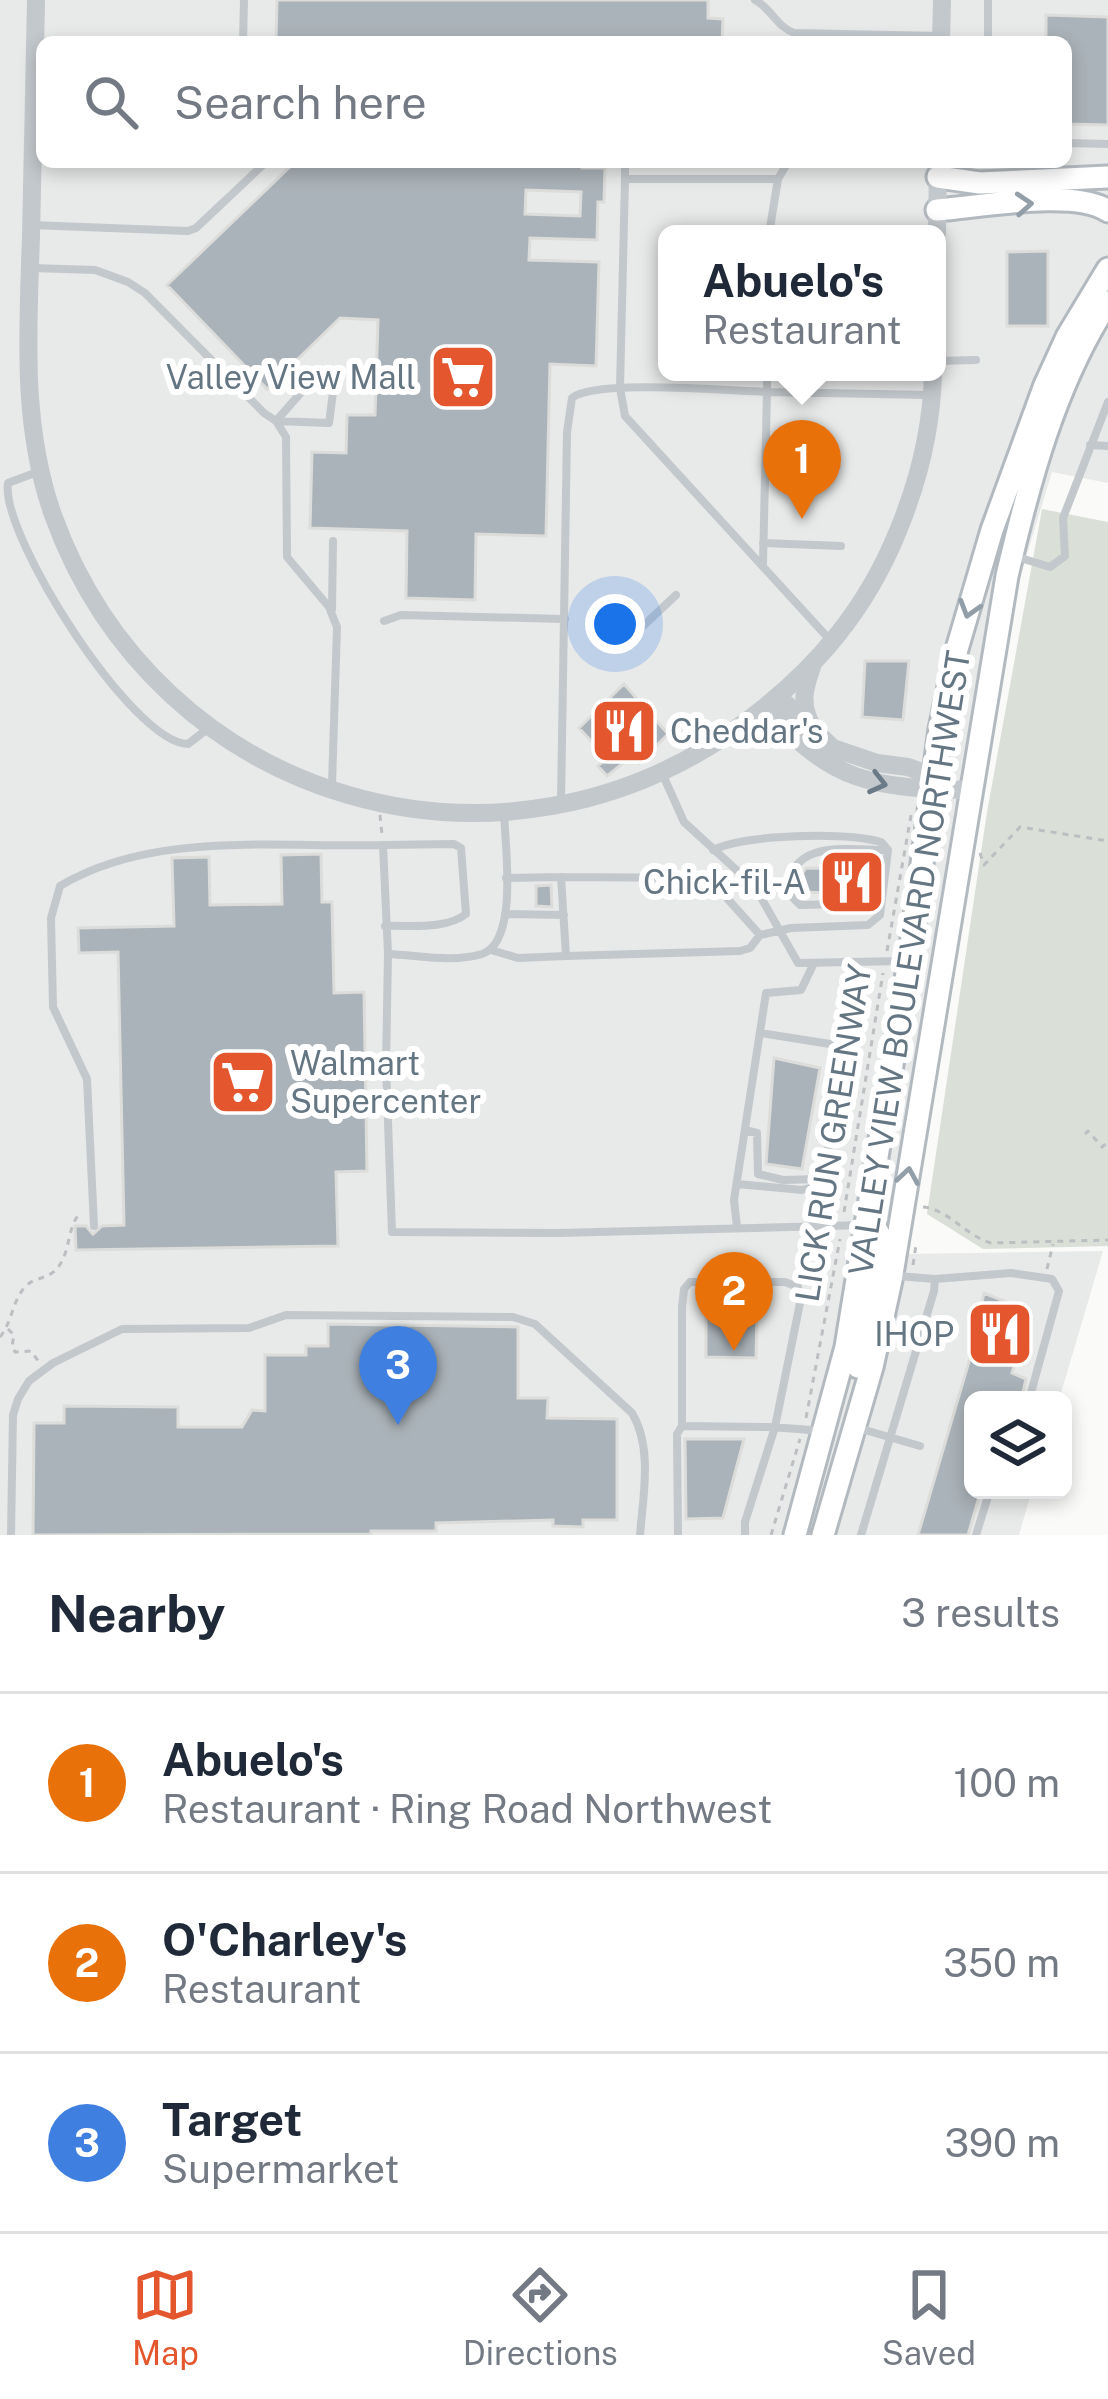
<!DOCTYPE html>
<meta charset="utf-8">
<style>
:root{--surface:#fff;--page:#f6f6f7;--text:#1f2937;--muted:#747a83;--line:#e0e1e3;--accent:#e4572e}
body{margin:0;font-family:"Public Sans",sans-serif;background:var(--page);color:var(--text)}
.controls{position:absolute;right:36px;bottom:36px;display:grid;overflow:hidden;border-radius:18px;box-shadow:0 6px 18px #0003}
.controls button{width:108px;height:108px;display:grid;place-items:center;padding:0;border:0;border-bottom:3px solid var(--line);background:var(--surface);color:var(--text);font:60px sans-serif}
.you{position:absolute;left:615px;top:624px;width:42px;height:42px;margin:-30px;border:9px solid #fff;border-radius:50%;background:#1a73e8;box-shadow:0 0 0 18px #1a73e833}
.badge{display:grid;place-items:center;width:78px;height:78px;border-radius:50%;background:var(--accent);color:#fff;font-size:39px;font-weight:700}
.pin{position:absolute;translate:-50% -99px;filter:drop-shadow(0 3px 6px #0008)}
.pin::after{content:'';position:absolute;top:63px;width:42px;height:36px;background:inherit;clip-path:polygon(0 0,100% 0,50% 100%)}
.popup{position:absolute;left:658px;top:225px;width:288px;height:156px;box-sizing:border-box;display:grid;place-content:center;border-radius:18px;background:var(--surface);filter:drop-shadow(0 3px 9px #0005);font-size:39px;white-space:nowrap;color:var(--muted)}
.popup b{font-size:45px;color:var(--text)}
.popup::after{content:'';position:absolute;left:50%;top:100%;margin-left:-24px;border:24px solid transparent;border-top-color:var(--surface)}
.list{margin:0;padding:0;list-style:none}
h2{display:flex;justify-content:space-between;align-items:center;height:156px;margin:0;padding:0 48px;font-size:51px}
h2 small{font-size:39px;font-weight:400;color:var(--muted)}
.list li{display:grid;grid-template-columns:78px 1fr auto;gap:36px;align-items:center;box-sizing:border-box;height:180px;padding:0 48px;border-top:3px solid var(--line)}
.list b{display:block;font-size:45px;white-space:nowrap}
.list p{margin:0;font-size:39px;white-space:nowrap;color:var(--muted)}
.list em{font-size:39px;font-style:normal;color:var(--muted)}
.icon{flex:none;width:66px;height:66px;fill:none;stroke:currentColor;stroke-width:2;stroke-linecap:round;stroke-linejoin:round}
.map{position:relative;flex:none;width:1108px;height:1535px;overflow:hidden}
.search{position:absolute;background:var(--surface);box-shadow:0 6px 18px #0003;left:36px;right:36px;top:36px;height:132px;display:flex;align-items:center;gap:30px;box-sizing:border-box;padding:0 42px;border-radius:18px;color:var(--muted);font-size:45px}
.sheet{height:696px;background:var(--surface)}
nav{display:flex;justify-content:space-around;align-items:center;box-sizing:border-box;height:168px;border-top:3px solid var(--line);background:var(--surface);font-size:33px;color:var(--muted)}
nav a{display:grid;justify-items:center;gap:6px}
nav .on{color:var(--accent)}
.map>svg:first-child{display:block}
.built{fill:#e8e9e9;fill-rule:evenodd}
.green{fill:#dadfd7}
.building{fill:#aab3b9;stroke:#dcdcda;stroke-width:3;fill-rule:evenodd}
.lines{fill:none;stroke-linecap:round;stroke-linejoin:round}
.secondary-casing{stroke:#b3babf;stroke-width:27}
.path{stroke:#bbbfc2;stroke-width:3;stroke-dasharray:6 6;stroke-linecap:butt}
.service{stroke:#c3c8cc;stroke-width:8}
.tertiary{stroke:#c3c8cc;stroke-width:18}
.secondary{stroke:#fff;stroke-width:21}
.oneway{stroke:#939fa8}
.oneway2{stroke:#6a7a87}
.labels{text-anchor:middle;stroke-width:12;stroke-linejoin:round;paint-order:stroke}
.poi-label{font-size:33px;fill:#657683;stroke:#fff;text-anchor:end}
.street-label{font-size:33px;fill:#657683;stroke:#fff}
</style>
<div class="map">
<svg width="1108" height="1535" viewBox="0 0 1108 1535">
<rect width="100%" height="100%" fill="#fafaf8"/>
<path class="built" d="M0 0H1108V483L1052 472 1017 587 907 1254 1103 1251 1059 1400H973V1490H1032L1019 1535H0ZM42 42H1066V162H42ZM667 234H937V372H667Z"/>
<path class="green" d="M1042 509 1108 522V1246L983 1249 927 1214 987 812Z"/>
<path class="building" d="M277 0H708V18L723 19 722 42H276Z
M1046 15 1108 17V125L1066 124V42H1046Z
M295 162H582V168H605L604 202H598L597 240 530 238 529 260 599 262 596 366 550 364 546 536 476 534 475 600 406 598 407 531 310 528 312 452 346 453 347 415H375L378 320 340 318 267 389 167 285ZM526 190 581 192 580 216 525 214Z
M1048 251V326H1007V252Z
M865 661H909L903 720 862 717Z
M624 684 668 734 639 763 632 756 607 776 598 766 607 758 579 728Z
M321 854 322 902H332L334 993 364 992 367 1171 336 1172 338 1246 76 1250 75 1226H86L93 1234 102 1226 124 1225 118 952 79 953 78 928 174 926 172 858 209 857 210 905 282 904 281 855Z
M806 868 866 869V894L801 892V875Z
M551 885 552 907 536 906V886Z
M774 1058 820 1068 802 1169 766 1164Z
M984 1293 1031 1312 1012 1373 1026 1379 1021 1400H973V1490H981L968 1535H918L971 1355Z
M706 1311 757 1312 756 1358 706 1357Z
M328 1324 518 1327V1398H548L547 1418 617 1419V1520H583V1527L553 1526V1520L436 1523V1531H371V1534L33 1535 34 1423H64V1406L178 1407V1427H242L252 1410 265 1411V1355H306V1346H328Z
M685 1439H744L723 1518 686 1519Z"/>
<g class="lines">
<g class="secondary-casing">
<path id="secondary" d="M938 177 980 183 1108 177
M937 210C979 207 1075 188 1108 211
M858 1367 881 1240 878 1232 866 1225
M795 1535 846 1347 909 961 940 729 957 649 992 530 1045 385 1067 337 1108 269
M823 1535 872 1367 891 1280 1007 576C1029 482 1055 383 1108 302"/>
</g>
<path class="path" d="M380 815 382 835
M980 853 984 865 1020 827 1108 841
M887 951 912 810
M1085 1134 1088 1131 1102 1147 1108 1142
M923 1207C948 1209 966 1236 991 1243L1108 1240
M844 1212 883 973
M913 1265 916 1245
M1047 1269 1053 1244
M8 1329 14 1335 12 1346 15 1352 31 1351 39 1362
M0 1337C13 1321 12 1299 27 1285 37 1276 49 1280 59 1266 71 1249 67 1226 81 1212
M806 1418 840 1239
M771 1535 800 1439"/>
<path class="service" d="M755 0C772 9 776 26 794 33L940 36
M243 42 244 0
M988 42V0
M1066 143 1108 144
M625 162V179
M778 179H625L620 388 625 416 830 640
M31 225 188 231 196 228 266 162
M769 234 778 179 788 162
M32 268 95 270 128 282 145 293 264 413 276 421 286 437 287 557 329 607 337 627 332 785
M937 361 976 360
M335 377 329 423 276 421 306 387Z
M1090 445 1108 446
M40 471 8 483C0 535 133 744 188 744L210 727
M763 543 841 546
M1014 556 1050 567 1065 556 1063 518 1108 402
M763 563 767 392 929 395
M332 610 333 541
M384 621 401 615 565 619
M622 646 676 595
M662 773 684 822 755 887 798 963 904 961
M561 802 567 432 572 398C595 379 730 391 767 392V372
M504 813C505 845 519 942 482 954 452 963 418 955 388 954L386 1066 392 1232 558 1233 865 1225
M506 878 561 877
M881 903 800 905 788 893C789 838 848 850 888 850
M505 914 564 915
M385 926C409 925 446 930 466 914L461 848 454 844 383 845 388 954
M491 950 518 958 566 956 561 877 699 878 725 896 760 935 791 928 868 925 880 915 888 850 881 842C844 832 747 834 713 850
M566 956 740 951 750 948 760 935
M745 1130 757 1133 758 1174 783 1180 820 1179
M737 1184 802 1190 817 1186 827 1156 843 1060 841 1051 830 1044 760 1033
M94 1226 87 1079 53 1007 51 918 60 886C153 830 279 848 383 845
M737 1227 734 1200 766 993 801 990 813 965
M935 1279 1011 1273 1052 1279 1059 1291 1029 1400
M858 1428 920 1446
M11 1535 13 1415 18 1399 29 1381 53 1363 122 1329 249 1328 286 1315 513 1317 535 1324 632 1413C653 1448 643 1496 640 1535
M678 1535 677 1434 682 1426
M745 1535V1522L775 1427 801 1298 798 1287 785 1282H690L684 1289 682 1307V1426L768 1427C785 1428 802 1429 819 1431
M861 1535 934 1291 935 1279 897 1276
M976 1535 990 1490"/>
<path class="tertiary" d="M36 0C35 79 33 158 31 236 28 330 21 425 53 515 157 804 504 904 748 720 816 669 866 610 898 531 919 480 932 427 933 372
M941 42 942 0
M937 234 938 162
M779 697 833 748 877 763 908 767 944 780
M766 707C832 784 874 788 971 790
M812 726C800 704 804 689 812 667
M731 732 769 731 791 739"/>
<use href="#secondary" class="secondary"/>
</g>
<defs><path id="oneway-chevron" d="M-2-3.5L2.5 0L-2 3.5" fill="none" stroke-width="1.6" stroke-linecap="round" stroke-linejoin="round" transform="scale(3)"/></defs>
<g class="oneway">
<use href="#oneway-chevron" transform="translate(1024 204) rotate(-4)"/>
<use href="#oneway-chevron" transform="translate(969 609) rotate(107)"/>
<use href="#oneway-chevron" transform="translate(908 1176) rotate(-81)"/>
</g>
<use class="oneway2" href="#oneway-chevron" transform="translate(878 783) rotate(14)"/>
<defs>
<g id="supermarket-square" transform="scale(3.45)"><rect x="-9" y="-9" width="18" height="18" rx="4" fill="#e4572e" stroke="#fff"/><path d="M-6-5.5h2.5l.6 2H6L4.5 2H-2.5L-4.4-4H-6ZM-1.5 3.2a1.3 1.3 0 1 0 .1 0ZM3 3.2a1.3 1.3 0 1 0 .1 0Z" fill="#fff"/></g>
<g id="restaurant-square" transform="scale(3.45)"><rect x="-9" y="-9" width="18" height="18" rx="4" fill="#e4572e" stroke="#fff"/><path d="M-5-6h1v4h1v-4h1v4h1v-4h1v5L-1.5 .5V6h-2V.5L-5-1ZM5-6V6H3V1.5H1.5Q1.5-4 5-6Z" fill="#fff"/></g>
</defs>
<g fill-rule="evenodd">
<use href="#supermarket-square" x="463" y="377"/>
<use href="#restaurant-square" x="624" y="731"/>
<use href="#restaurant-square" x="852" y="882"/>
<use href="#supermarket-square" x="243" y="1082"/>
<use href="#restaurant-square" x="1000" y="1334"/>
</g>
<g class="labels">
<g class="poi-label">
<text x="416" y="389">Valley View Mall</text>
<text x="670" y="743" text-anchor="start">Cheddar's</text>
<text x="806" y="894">Chick-fil-A</text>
<text x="290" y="1075" text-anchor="start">Walmart<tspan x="290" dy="38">Supercenter</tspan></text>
<text x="954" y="1346">IHOP</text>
</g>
<g class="street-label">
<text transform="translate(909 963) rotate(-81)" y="12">VALLEY VIEW BOULEVARD NORTHWEST</text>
<text transform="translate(833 1133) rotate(-81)" y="12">LICK RUN GREENWAY</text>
</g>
</g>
</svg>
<div class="controls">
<button><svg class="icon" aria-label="layers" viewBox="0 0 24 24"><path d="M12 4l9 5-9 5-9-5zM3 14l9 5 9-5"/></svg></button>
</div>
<div class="you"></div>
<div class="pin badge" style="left:802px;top:519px;background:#e8710a">1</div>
<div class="popup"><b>Abuelo's</b>Restaurant</div>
<div class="pin badge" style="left:734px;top:1351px;background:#e8710a">2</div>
<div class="pin badge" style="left:398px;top:1425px;background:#3f7fe0">3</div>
<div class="search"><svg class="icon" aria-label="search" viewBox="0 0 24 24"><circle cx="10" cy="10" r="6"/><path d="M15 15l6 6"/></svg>Search here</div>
</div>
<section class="sheet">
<h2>Nearby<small>3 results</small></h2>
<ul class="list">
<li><span class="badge" style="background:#e8710a">1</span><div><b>Abuelo's</b><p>Restaurant · Ring Road Northwest</p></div><em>100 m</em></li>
<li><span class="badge" style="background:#e8710a">2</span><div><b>O'Charley's</b><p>Restaurant</p></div><em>350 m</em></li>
<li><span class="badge" style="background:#3f7fe0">3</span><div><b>Target</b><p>Supermarket</p></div><em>390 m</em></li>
</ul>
</section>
<nav>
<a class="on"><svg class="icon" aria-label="map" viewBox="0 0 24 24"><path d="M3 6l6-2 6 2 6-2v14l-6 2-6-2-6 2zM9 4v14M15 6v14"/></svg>Map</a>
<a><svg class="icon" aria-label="directions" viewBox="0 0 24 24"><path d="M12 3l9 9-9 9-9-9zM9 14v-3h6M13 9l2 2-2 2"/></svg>Directions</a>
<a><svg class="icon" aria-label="saved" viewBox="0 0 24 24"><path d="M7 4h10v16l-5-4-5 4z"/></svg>Saved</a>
</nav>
